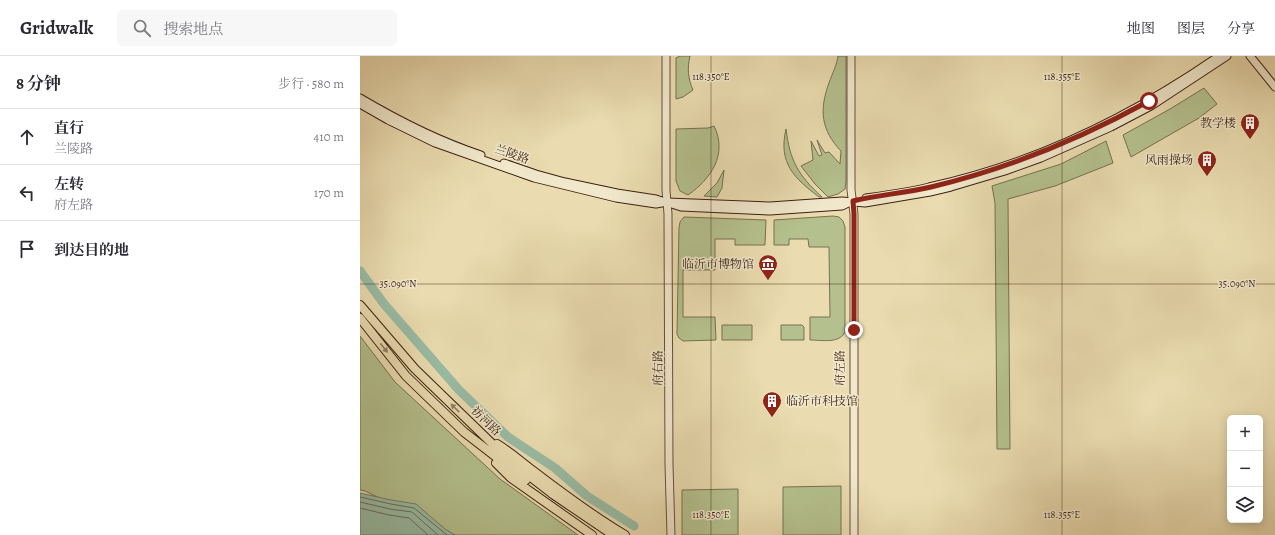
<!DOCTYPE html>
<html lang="zh">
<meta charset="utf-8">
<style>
:root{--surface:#fff;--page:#f7f7f7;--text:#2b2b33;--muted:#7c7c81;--line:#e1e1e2}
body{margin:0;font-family:Alegreya,"Noto Serif SC",serif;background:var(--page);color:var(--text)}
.controls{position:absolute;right:12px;bottom:12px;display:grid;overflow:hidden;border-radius:6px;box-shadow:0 2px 10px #0003}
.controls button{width:36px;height:36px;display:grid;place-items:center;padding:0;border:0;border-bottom:1px solid var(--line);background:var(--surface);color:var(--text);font:20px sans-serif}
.stop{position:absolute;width:12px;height:12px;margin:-9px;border:3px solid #8f2418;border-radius:50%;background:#fff}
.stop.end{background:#8f2418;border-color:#fff;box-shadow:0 1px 4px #0008}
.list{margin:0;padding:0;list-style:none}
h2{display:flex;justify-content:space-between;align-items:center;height:52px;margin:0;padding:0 16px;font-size:17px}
h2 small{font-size:13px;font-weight:400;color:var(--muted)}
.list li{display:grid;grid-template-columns:26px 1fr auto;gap:12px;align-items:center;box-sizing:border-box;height:56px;padding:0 16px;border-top:1px solid var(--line)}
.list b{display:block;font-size:15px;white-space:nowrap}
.list p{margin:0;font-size:13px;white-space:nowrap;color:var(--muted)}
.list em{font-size:13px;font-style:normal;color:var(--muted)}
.icon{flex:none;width:22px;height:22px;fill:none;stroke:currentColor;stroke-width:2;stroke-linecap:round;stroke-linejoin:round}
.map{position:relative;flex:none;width:915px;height:479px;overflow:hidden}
header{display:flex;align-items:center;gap:24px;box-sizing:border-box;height:56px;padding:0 20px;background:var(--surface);border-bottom:1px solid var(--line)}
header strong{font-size:19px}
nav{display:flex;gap:22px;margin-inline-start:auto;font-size:14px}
.search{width:280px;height:36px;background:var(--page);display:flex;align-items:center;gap:10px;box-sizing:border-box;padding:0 14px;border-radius:6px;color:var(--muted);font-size:15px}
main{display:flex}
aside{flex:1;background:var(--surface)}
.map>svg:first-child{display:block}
.green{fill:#b4c18e;stroke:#787050}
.water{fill:#99bca5;stroke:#737d6a}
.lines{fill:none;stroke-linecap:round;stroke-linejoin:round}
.shore{stroke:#6a6e5c;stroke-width:1}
.river{stroke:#99bca5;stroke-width:9}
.tertiary-casing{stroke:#674e3a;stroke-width:9}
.secondary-casing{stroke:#3b1f12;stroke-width:9}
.primary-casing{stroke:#3b1f12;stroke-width:10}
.tertiary{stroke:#f1e8cc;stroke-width:7}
.secondary{stroke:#f1e8cc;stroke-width:7}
.primary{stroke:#eadcb0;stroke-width:8}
.oneway{fill:#927e61}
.route{stroke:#8f2418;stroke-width:5}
.ticks{fill:none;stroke:#3b1f12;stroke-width:1;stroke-opacity:0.45}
.labels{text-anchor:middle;stroke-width:3;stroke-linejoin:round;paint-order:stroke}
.poi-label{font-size:12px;fill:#3b1f12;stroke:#f1e8cc;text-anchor:end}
.street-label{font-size:12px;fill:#3b1f12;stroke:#f1e8cc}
.ticks-label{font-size:10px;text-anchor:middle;fill:#3b1f12;stroke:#f1e8cc;stroke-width:3;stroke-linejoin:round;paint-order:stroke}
</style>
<header>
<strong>Gridwalk</strong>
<div class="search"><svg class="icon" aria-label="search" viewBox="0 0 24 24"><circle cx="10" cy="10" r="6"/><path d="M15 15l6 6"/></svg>搜索地点</div>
<nav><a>地图</a><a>图层</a><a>分享</a></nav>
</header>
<main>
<aside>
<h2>8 分钟<small>步行 · 580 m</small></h2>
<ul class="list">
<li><svg class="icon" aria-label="ahead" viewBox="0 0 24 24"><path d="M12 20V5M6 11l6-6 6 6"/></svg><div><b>直行</b><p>兰陵路</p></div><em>410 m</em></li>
<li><svg class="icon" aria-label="left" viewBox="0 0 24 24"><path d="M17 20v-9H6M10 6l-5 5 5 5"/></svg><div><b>左转</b><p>府左路</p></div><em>170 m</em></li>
<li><svg class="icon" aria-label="arrive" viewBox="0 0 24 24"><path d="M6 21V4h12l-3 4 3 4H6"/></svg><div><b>到达目的地</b></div></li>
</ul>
</aside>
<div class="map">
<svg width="915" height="479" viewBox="0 0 915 479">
<rect width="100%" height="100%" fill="#eadcb0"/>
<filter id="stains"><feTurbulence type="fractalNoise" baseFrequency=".005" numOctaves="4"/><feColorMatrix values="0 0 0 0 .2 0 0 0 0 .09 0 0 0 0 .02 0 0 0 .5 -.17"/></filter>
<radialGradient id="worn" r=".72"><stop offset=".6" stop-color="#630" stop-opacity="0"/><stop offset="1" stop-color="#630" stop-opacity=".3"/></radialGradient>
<path class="green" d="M320 0H330C327 12 328 23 333 34L323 41 316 43V2Z
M478 0H486V125L485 133 478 138 468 141 455 128 441 110 453 104 451 85 459 100 462 99 457 84 465 97 469 96 480 108 481 95C461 74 459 54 469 27 472 18 477 9 478 0Z
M844 32 857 48 839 62 771 101 763 79 810 53Z
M354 70C368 98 351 123 328 139L320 135 316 125V73L348 72Z
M426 73C430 105 438 119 462 141H459C434 122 418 107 426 73Z
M746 85 753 107 695 130 648 143 650 393H637L635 147 632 130 701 108Z
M364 114 362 132 357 141 344 140 357 127Z
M473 160 479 161 483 165 485 171V276C479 288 462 284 450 284V261H470L469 191H449L448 183H429V189H414V164Z
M324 161 406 164 405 189H375V183H355V214H323V261H355L356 284 323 285 319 282 317 278 319 172 320 166Z
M362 269H392V284H362Z
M421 269H442L444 271V284H421Z
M0 280 35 326 140 423 218 479H85L30 447 5 435 0 434Z
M481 430V479H423V431Z
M378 433V479H322V434Z"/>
<path class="water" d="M0 437 31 444 56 448 85 473 95 479H0Z"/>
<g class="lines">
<path class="shore" d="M0 441 31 448 54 452 87 479
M0 446 30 453 52 456 78 479
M0 452 29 459 49 462 68 479"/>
<path class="river" d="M0 215 24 248 99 334 148 381 195 412 227 440 274 470"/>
<g class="tertiary-casing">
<path id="tertiary" d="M306 0V134L308 158 309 408 311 479
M491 0V134L494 158V479"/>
</g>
<g class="secondary-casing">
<path id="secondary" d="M890 0 915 31
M0 42C39 65 78 85 121 99
M0 48 28 64 75 87 174 122 256 142 296 148 307 146 410 150 482 145 505 147 570 136 591 131 645 115 681 102 751 71 791 50 867 0
M144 107 176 118 205 126 257 137 296 143 321 151 410 155 482 150 490 146
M506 142C527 139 549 136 569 131 674 108 771 61 859 0"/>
</g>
<g class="primary-casing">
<path id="primary" d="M0 249 55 313 150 405 194 439 253 479
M0 262 46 320 104 376 166 424
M137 388C150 396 160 405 172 414 202 437 233 460 265 479
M136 407 151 422 232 479"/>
</g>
<use href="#tertiary" class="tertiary"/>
<use href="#secondary" class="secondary"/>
<use href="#primary" class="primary"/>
</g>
<defs><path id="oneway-solid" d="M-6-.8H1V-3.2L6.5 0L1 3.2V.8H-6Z"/></defs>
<g class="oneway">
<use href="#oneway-solid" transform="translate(24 292) rotate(51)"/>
<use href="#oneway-solid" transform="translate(95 352) rotate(-136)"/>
</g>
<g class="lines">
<path class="route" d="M494 274V158L493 145C518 139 545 137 571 131 647 113 720 83 789 45"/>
</g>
<path class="ticks" d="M351 0V479M702 0V479M0 228H915"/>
<defs>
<g id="building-pin" transform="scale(1)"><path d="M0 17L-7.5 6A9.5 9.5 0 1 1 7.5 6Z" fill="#8f2418" stroke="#f1e8cc"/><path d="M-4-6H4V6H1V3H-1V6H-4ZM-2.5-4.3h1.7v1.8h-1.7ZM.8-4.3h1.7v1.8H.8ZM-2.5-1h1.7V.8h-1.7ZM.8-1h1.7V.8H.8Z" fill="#fff"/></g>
<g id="museum-pin" transform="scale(1)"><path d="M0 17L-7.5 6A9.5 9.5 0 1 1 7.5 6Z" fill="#8f2418" stroke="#f1e8cc"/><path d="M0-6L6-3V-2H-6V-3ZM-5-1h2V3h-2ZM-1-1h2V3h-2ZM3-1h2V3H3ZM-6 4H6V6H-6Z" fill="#fff"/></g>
</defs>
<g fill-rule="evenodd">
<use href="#building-pin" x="890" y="67"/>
<use href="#building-pin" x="847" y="104"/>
<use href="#museum-pin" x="408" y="208"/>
<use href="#building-pin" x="412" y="345"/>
</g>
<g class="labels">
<g class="poi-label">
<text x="876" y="71">教学楼</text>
<text x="833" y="108">风雨操场</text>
<text x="394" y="212">临沂市博物馆</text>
<text x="426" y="349" text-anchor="start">临沂市科技馆</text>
</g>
<g class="street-label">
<text transform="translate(152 98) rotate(19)" y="4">兰陵路</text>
<text transform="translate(298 312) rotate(-90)" y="4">府右路</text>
<text transform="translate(480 312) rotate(-90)" y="4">府左路</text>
<text transform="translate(126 365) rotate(44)" y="4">祊河路</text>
</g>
</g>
<g class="ticks-label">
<text x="351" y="24">118.350°E</text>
<text x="702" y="24">118.355°E</text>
<text x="38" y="231">35.090°N</text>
<text x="877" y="231">35.090°N</text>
<text x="351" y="462">118.350°E</text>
<text x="702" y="462">118.355°E</text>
</g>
<rect width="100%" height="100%" filter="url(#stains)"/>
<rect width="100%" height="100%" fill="url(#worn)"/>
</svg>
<div class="controls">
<button>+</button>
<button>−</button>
<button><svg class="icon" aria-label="layers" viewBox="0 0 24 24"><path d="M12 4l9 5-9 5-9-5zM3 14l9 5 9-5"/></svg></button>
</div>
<div class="stop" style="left:789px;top:45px"></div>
<div class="stop end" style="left:494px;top:274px"></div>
</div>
</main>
